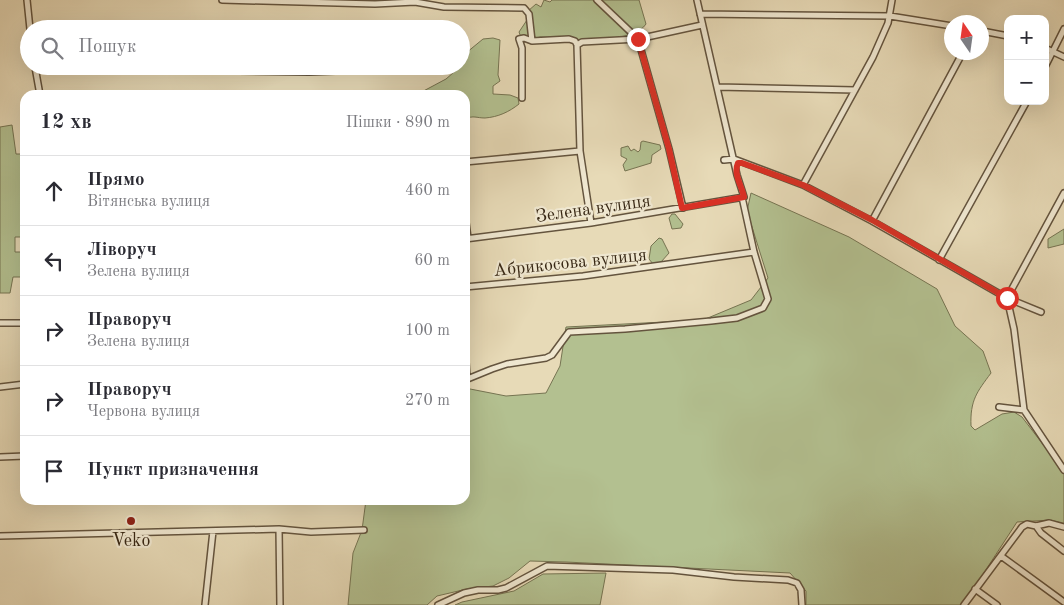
<!DOCTYPE html>
<html lang="uk">
<meta charset="utf-8">
<style>
:root{--surface:#fff;--page:#f2f2f3;--text:#2b2b33;--muted:#7c7c81;--line:#e1e1e2}
body{margin:0;font-family:"Old Standard TT",serif;background:var(--page);color:var(--text)}
.controls{position:absolute;right:15px;top:15px;display:grid;overflow:hidden;border-radius:10px;box-shadow:0 5px 20px #0002}
.controls button{width:45px;height:45px;display:grid;place-items:center;padding:0;border:0;border-bottom:1px solid var(--line);background:var(--surface);color:var(--text);font:25px sans-serif}
.compass{position:absolute;left:944px;top:15px;width:45px;height:45px;border-radius:50%;background:var(--surface);box-shadow:0 5px 20px #0002;rotate:347deg}
.stop{position:absolute;width:15px;height:15px;margin:-11px;border:4px solid #d93025;border-radius:50%;background:#fff}
.stop.end{background:#d93025;border-color:#fff;box-shadow:0 1px 5px #0008}
.list{margin:0;padding:0;list-style:none}
h2{display:flex;justify-content:space-between;align-items:center;height:65px;margin:0;padding:0 20px;font-size:21px}
h2 small{font-size:16px;font-weight:400;color:var(--muted)}
.list li{display:grid;grid-template-columns:32px 1fr auto;gap:15px;align-items:center;box-sizing:border-box;height:70px;padding:0 20px;border-top:1px solid var(--line)}
.list b{display:block;font-size:19px;white-space:nowrap}
.list p{margin:0;font-size:16px;white-space:nowrap;color:var(--muted)}
.list em{font-size:16px;font-style:normal;color:var(--muted)}
.icon{flex:none;width:28px;height:28px;fill:none;stroke:currentColor;stroke-width:2;stroke-linecap:round;stroke-linejoin:round}
.map{position:relative;flex:none;width:1064px;height:605px;overflow:hidden}
.search{position:absolute;background:var(--surface);box-shadow:0 5px 20px #0002;left:20px;top:20px;width:450px;height:55px;display:flex;align-items:center;gap:12px;box-sizing:border-box;padding:0 18px;border-radius:28px;color:var(--muted);font-size:19px}
.panel{position:absolute;background:var(--surface);box-shadow:0 5px 20px #0002;left:20px;top:90px;width:450px;height:415px;border-radius:15px}
.map>svg:first-child{display:block}
.green{fill:#b3c090;stroke:#767452}
.lines{fill:none;stroke-linecap:round;stroke-linejoin:round}
.street-casing{stroke:#64543e;stroke-width:8}
.street{stroke:#efe7d0;stroke-width:5}
.route{stroke:#d93025;stroke-width:6}
.poi-dot{fill:#8f2418;stroke:#efe7d0;stroke-width:2}
.labels{text-anchor:middle;stroke-width:4.5;stroke-linejoin:round;paint-order:stroke}
.street-label{font-size:18px;fill:#382815;stroke:#efe7d0}
.poi-label{font-size:18px;fill:#382815;stroke:#efe7d0}
</style>
<div class="map">
<svg width="1064" height="605" viewBox="0 0 1064 605">
<rect width="100%" height="100%" fill="#e7dab7"/>
<filter id="stains"><feTurbulence type="fractalNoise" baseFrequency=".004" numOctaves="4"/><feColorMatrix values="0 0 0 0 .2 0 0 0 0 .09 0 0 0 0 .02 0 0 0 .5 -.17"/></filter>
<radialGradient id="worn" r=".72"><stop offset=".6" stop-color="#630" stop-opacity="0"/><stop offset="1" stop-color="#630" stop-opacity=".3"/></radialGradient>
<path class="green" d="M544 0 550 2 552 0H639L646 24C635 41 593 39 574 40L570 38 540 37 525 41 522 40 519 32 527 20 528 11 536 4 541 7Z
M493 38 500 40 498 75 500 81 493 86V94L510 95 518 98 519 104C509 112 498 117 485 118 476 118 474 115 465 119V95H416L446 79 461 66 466 53 483 39Z
M12 125 16 154H22L25 183V237H15V252H22L21 277H13L10 293H0V127Z
M643 141 660 145 661 149 652 155 651 163 625 171 623 165 627 159 621 156V148L628 146 631 151 634 149 638 152 640 150 641 142Z
M751 193 849 237 937 289 955 326 983 351 991 373C977 392 970 400 971 426L975 430 1002 414 1014 412 1022 417 1064 472V524L1051 520 1017 522 963 605H806V591L790 573 566 562 530 561 509 578 493 586 467 589 437 596 427 605H348L353 553 362 530 366 500H465V388L506 396 546 393 560 366 566 327 703 320 751 300 768 278 747 211Z
M672 214H675L683 224 681 228 672 229 669 218Z
M1064 229V244L1048 248V239Z
M659 238 662 239 669 253 661 262 653 264 649 259 651 246Z
M606 573 600 605H455L462 602 514 591 543 574Z"/>
<g class="lines">
<g class="street-casing">
<path id="street" d="M27 0 30 29
M222 0 375 4 415 2 444 7 524 8 529 14 532 41 524 38 519 39 522 48V98
M597 0 638 39
M700 14 890 16 952 26
M982 31 1008 36
M638 39 669 149 683 208
M532 41 569 39 575 41 577 45
M1045 48 1064 57
M35 67 40 95
M1045 67 1064 29
M36 68 309 72 362 70 377 66
M717 87 855 90
M724 160 734 159 803 185 872 221 1007 298 1041 312
M465 162 580 151
M803 185 873 57 888 23 892 0
M465 215 468 238
M872 221 963 52
M591 223 580 151 577 45 582 42 638 39 702 25
M465 239 591 223 744 197 737 175 697 0
M939 260 1027 101
M465 287 583 276 754 252
M1007 298 1064 193
M1007 298 1014 329 1024 410
M0 323H25
M465 347 467 378
M465 380 492 369 507 364 546 358 552 355 569 332 625 329 711 321 737 318 763 308 768 299 754 252 742 197
M0 387 25 384
M999 407 1024 410 1064 470
M0 457 25 456
M1036 526 1041 533 1064 551
M279 529 280 605
M0 536 279 529 311 532 364 530
M1001 556 1064 602
M975 589 997 605
M205 605 213 531
M438 605 464 593 478 590H498L506 588 547 566 673 570 734 577 788 580 797 583 801 590 802 605
M964 605 1022 527 1027 524 1036 526 1049 523 1064 527"/>
</g>
<use href="#street" class="street"/>
</g>
<g class="lines">
<path class="route" d="M638 39 669 149 682 208 744 197C742 186 733 174 738 163H742L803 185 872 220 1007 298"/>
</g>
<circle class="poi-dot" cx="131" cy="521" r="5"/>
<g class="labels">
<g class="street-label">
<text transform="translate(593 208) rotate(-8)" y="6">Зелена вулиця</text>
<text transform="translate(570 262) rotate(-6)" y="6">Абрикосова вулиця</text>
</g>
<g class="poi-label">
<text x="131" y="546">Veko</text>
</g>
</g>
<rect width="100%" height="100%" filter="url(#stains)"/>
<rect width="100%" height="100%" fill="url(#worn)"/>
</svg>
<div class="controls">
<button>+</button>
<button>−</button>
</div>
<svg class="compass" viewBox="-18 -18 36 36"><path d="M0-13l5 13h-10z" fill="#e53935"/><path d="M0 13l5-13h-10z" fill="#7c7c81"/></svg>
<div class="stop" style="left:1007px;top:298px"></div>
<div class="stop end" style="left:638px;top:39px"></div>
<div class="search"><svg class="icon" aria-label="search" viewBox="0 0 24 24"><circle cx="10" cy="10" r="6"/><path d="M15 15l6 6"/></svg>Пошук</div>
<section class="panel">
<h2>12 хв<small>Пішки · 890 m</small></h2>
<ul class="list">
<li><svg class="icon" aria-label="ahead" viewBox="0 0 24 24"><path d="M12 20V5M6 11l6-6 6 6"/></svg><div><b>Прямо</b><p>Вітянська вулиця</p></div><em>460 m</em></li>
<li><svg class="icon" aria-label="left" viewBox="0 0 24 24"><path d="M17 20v-9H6M10 6l-5 5 5 5"/></svg><div><b>Ліворуч</b><p>Зелена вулиця</p></div><em>60 m</em></li>
<li><svg class="icon" aria-label="right" viewBox="0 0 24 24"><path d="M7 20v-9h11M14 6l5 5-5 5"/></svg><div><b>Праворуч</b><p>Зелена вулиця</p></div><em>100 m</em></li>
<li><svg class="icon" aria-label="right" viewBox="0 0 24 24"><path d="M7 20v-9h11M14 6l5 5-5 5"/></svg><div><b>Праворуч</b><p>Червона вулиця</p></div><em>270 m</em></li>
<li><svg class="icon" aria-label="arrive" viewBox="0 0 24 24"><path d="M6 21V4h12l-3 4 3 4H6"/></svg><div><b>Пункт призначення</b></div></li>
</ul>
</section>
</div>
